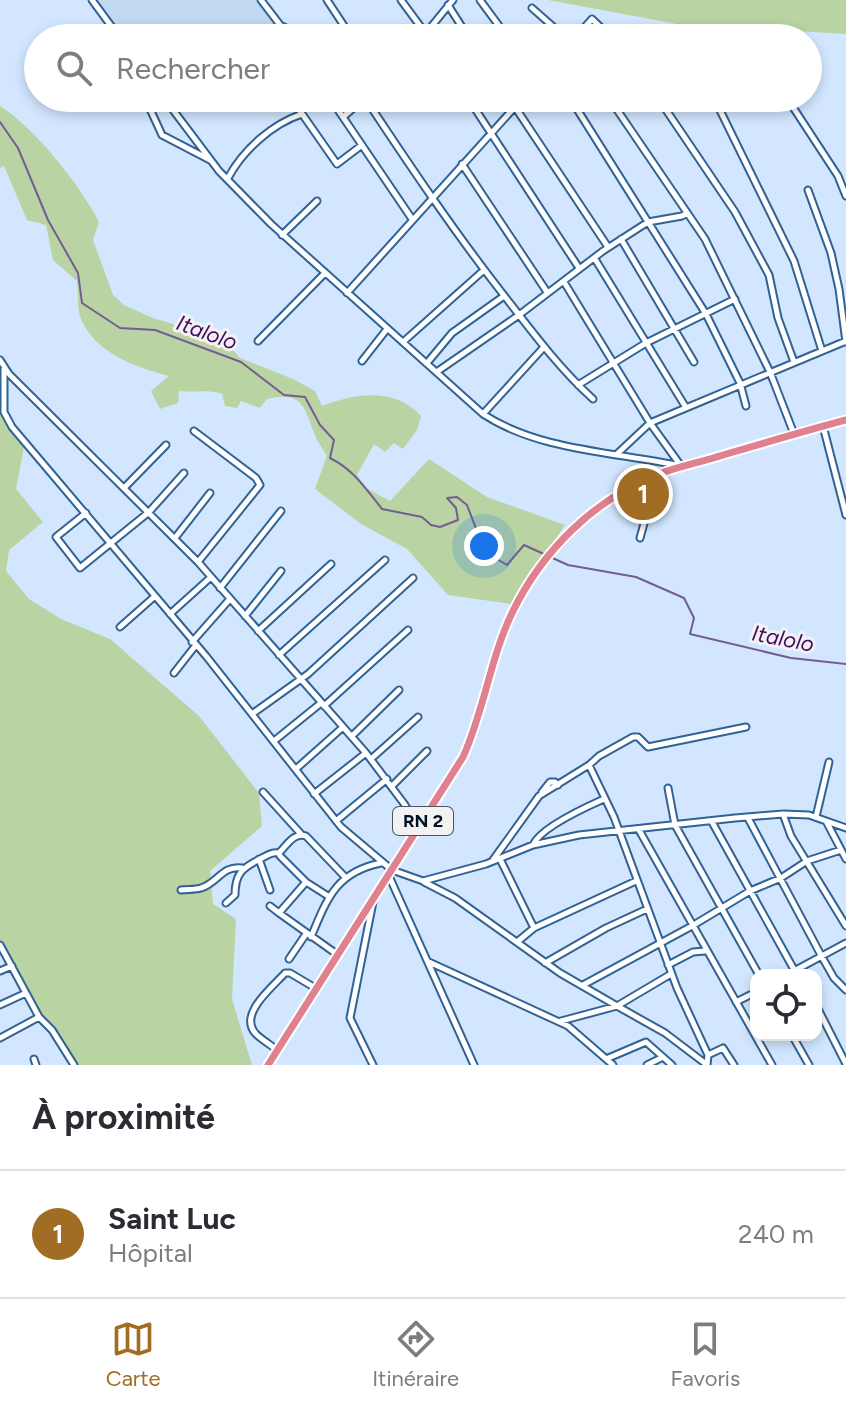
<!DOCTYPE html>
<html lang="fr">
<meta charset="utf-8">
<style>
:root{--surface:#fff;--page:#f7f7f7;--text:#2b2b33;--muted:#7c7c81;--line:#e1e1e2;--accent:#a16d25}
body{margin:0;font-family:Figtree,sans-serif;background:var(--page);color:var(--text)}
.controls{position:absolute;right:24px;bottom:24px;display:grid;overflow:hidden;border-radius:16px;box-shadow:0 4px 12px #0003}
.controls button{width:72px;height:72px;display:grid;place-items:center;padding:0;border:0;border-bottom:2px solid var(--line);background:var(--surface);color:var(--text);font:40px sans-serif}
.you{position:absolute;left:484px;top:546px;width:28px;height:28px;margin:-20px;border:6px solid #fff;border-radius:50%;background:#1a73e8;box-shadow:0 0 0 12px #1a73e833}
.badge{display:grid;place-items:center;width:52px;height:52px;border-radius:50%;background:var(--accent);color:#fff;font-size:26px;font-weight:700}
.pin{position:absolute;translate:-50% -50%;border:4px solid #fff;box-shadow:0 2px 8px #0006}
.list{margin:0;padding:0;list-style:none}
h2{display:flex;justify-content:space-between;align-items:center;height:104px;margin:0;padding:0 32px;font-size:34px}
h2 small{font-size:26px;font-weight:400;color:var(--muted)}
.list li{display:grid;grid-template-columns:52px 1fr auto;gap:24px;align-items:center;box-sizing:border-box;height:128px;padding:0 32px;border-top:2px solid var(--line)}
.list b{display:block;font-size:30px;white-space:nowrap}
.list p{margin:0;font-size:26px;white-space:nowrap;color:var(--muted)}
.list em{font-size:26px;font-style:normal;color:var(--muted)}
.icon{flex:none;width:44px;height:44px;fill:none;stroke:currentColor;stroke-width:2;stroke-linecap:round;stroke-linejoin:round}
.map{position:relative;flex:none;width:846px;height:1065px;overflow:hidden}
.search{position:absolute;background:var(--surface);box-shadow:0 4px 12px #0003;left:24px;right:24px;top:24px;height:88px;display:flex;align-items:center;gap:20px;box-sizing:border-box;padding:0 28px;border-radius:44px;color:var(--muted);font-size:30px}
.sheet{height:232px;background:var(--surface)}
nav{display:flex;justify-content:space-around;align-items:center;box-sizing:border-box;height:112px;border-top:2px solid var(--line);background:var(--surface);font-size:22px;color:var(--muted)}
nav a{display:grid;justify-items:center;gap:4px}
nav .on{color:var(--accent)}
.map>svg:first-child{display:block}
.built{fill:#c1d8f1}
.green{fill:#b9d4a2}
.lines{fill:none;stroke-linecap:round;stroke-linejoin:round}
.stream{stroke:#745d93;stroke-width:2}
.minor-casing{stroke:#306294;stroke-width:9}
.highway-casing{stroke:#fff;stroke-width:11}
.minor{stroke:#fff;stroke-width:5}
.highway{stroke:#df818f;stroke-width:7}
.labels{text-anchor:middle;stroke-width:6;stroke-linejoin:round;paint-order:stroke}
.shield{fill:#f2f2f2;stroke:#495462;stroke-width:2}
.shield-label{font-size:18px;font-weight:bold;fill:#001024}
.water-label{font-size:22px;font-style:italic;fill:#440b60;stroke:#f2f2f2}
</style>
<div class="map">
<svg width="846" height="1065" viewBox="0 0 846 1065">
<rect width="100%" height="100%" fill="#d2e7ff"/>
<path class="built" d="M97 0H259L277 25 261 38H125Z"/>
<path class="green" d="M548 0H846V34L677 24Z
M0 106C34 127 81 186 99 222L93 240 113 295 124 305 153 318 223 339 240 358 293 379 315 391 322 406C356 393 395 387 421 416L417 430 403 449 394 443 385 452 374 444 357 475 366 488 390 501 429 459 487 497 565 525 511 604 448 595 407 549 361 524 315 489 327 456C322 448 317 441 314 433 304 404 300 391 267 399L260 408 241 401 237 408 225 406 222 394C207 389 195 393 179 391L178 403 160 409 151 391 169 376C136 367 96 354 81 319 77 309 78 292 77 281L53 260 46 225 27 220 4 166 0 168Z
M0 412 24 447 16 489 43 522 9 550 6 571 29 599 61 619 110 639 199 716 259 793 262 826 210 871 213 904 236 919 232 999 252 1065H69L43 1021 32 1010 0 952Z"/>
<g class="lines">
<path class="stream" d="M0 122 18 148 48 220 78 273 82 303 120 328 155 330 241 362 284 395 305 397 320 425 334 440 330 458C354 470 365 488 382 509L422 517 431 525 440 527 458 520 456 508 447 498 457 497 467 505 485 552 507 565 524 545 568 565 636 577 684 598 694 618 690 634 791 658 846 664"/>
<g class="minor-casing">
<path id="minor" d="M92 0 120 38
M261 0 290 38
M327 0 352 38
M401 0 429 38
M480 0 508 38
M448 5 469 38
M532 8 566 38
M266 38 282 26 300 35 319 32 328 38
M422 38 453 0
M575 38 592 19 612 38
M145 98 162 135 210 160
M164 98 219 171 271 224 483 414C539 451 616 452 681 466
M291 98 337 164 362 145
M330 98 412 219
M468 98 579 268
M509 98 608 247
M570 98 706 314 740 383 746 406
M609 98 705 239 770 372 794 434
M658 98 735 212 769 275 778 318 794 362
M714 98 794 261 822 351
M787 98 838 176 846 196
M173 110 189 98
M343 117 365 98C410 166 455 233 506 298 533 333 560 369 593 399
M462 164 547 292
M228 178C243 150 272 124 302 114
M808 190 831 253 839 289 846 342
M282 235 317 201
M621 239 694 362
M595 259 685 406
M564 282 650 423 681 466
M347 293 523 98
M258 341 325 273
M403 342 484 270
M0 360 9 374 198 562 366 753 405 805 418 827
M362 361 387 329
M427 363 452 333 504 296
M4 368V412L12 427 206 656 341 827 392 870 423 881 486 864 533 845 579 835 735 818 783 814 809 815 846 828
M438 371 519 315 603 251 648 222 682 216 687 213
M578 385 646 343 735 299
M483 414 544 347
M823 426 846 515
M194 431 256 478 260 485 198 562
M617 454 650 423 846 341
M125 487 166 445
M86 513 56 537 80 568 149 512 184 473
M175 538 210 493
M640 538 657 476
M220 588 281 511
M170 614 211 577
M245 616 281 571
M120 627 154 597
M258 631 331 564
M192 642 229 600
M279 655 385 560
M174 673 196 645
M324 706 408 630
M252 714 308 674 413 578
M352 736 399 690
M274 741 321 703
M371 759 418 717
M589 765 614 817 677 988 708 1055 707 1065
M296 769 343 727
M392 786 427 751
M668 788 675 825 759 975
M263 792 301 834
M542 792 550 782H555L558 785
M314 794 366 753
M783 814 791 836 846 926
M816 817 829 762
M748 818 822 957 834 978 846 990
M336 821 387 779
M826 821 846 859
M712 822 797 975
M639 830 772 1065
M533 845C540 828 586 807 604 799
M259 859 270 890
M500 859 534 928
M493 860 539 796 589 765 599 756 633 737H638L648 747 746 727
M389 876 474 1065
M306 882 280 856 279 853C287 845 294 832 306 836L346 878
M424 882 455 898 560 973 617 1006 671 974
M181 890C187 889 195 890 201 888 218 883 222 865 242 868
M373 902 350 1018 373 1065
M226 903 235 895C235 874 242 868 260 859 268 855 271 852 279 853
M270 906 279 913 306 882 328 896
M279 913 338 955
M311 937C327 899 336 872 381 863
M517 942 534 928 636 881
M0 945 39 1017 52 1030 74 1065
M289 959 306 934
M429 962 568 1026 613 1065
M545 963 606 928 647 909
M668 965 693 952 705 951
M0 971 12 966
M794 971 846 943
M583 985 692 926 750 891 781 878 807 861 841 850
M736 1002 756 992
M0 1005 26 993
M816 1005 846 1064
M561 1021 617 1006 665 1033 706 1064
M792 1035 809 1065
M0 1038 39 1017
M277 1050C271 1045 262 1040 256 1034 237 1014 274 986 285 973H290L317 989
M708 1055 723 1048 734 1065
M34 1059 36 1065
M606 1059 646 1042 672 1065
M647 1065 663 1057"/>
</g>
<g class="highway-casing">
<path id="highway" d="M268 1065 463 757C484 711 490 659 512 613 542 551 594 499 659 474 680 466 702 462 723 455 764 443 805 431 846 420"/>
</g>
<use href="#minor" class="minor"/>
<use href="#highway" class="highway"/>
</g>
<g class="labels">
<rect class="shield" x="393" y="807" width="60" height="28" rx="6"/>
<g class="shield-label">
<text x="423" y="827">RN 2</text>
</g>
<g class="water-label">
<text transform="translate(207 332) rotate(20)" y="8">Italolo</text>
<text transform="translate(783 638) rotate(11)" y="8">Italolo</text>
</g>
</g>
</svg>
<div class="controls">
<button><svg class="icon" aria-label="locate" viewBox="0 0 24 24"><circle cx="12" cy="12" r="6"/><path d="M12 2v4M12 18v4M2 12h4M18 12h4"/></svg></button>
</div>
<div class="you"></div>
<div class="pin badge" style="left:643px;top:494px">1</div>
<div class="search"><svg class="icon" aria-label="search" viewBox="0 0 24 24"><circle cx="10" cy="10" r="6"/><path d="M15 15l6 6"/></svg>Rechercher</div>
</div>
<section class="sheet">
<h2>À proximité<small></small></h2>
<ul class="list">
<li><span class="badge">1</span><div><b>Saint Luc</b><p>Hôpital</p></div><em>240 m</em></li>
</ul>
</section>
<nav>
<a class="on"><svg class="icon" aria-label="map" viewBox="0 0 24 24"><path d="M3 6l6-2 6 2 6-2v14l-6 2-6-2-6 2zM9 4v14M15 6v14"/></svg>Carte</a>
<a><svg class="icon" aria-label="directions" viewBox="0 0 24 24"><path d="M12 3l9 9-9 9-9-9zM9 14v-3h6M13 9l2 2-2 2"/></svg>Itinéraire</a>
<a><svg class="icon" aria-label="saved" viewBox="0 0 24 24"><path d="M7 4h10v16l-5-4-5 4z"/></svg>Favoris</a>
</nav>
